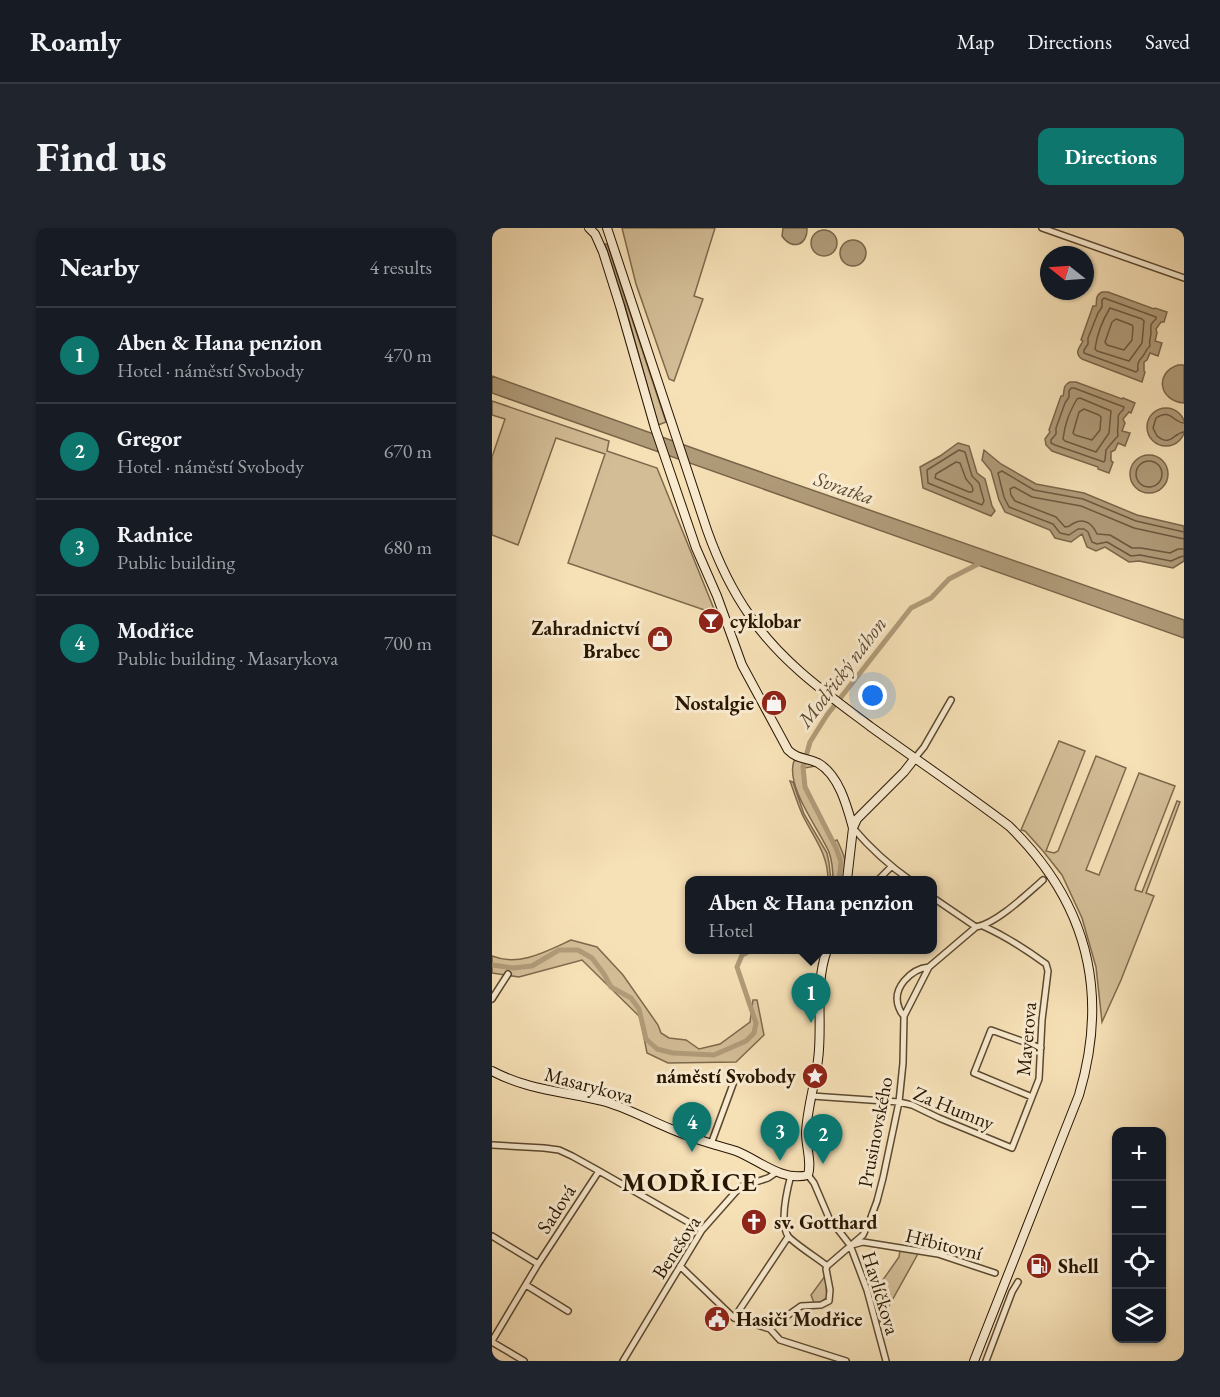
<!DOCTYPE html>
<meta charset="utf-8">
<style>
:root{--surface:#171b24;--page:#20242c;--text:#f1f3f6;--muted:#9ea1a6;--line:#363941;--accent:#0f766e}
body{margin:0;font-family:"EB Garamond",serif;background:var(--page);color:var(--text)}
.controls{position:absolute;right:18px;bottom:18px;display:grid;overflow:hidden;border-radius:12px;box-shadow:0 2px 4px #0004}
.controls button{width:54px;height:54px;display:grid;place-items:center;padding:0;border:0;border-bottom:2px solid var(--line);background:var(--surface);color:var(--text);font:30px sans-serif}
.compass{position:absolute;left:548px;top:18px;width:54px;height:54px;border-radius:50%;background:var(--surface);box-shadow:0 2px 4px #0004;rotate:287deg}
.you{position:absolute;left:381px;top:468px;width:21px;height:21px;margin:-15px;border:4px solid #fff;border-radius:50%;background:#1a73e8;box-shadow:0 0 0 9px #1a73e833}
.badge{display:grid;place-items:center;width:39px;height:39px;border-radius:50%;background:var(--accent);color:#fff;font-size:20px;font-weight:700}
.pin{position:absolute;translate:-50% -50px;filter:drop-shadow(0 2px 3px #0008)}
.pin::after{content:'';position:absolute;top:32px;width:21px;height:18px;background:inherit;clip-path:polygon(0 0,100% 0,50% 100%)}
.popup{position:absolute;left:193px;top:648px;width:252px;height:78px;box-sizing:border-box;display:grid;place-content:center;border-radius:12px;background:var(--surface);filter:drop-shadow(0 2px 4px #0005);font-size:20px;white-space:nowrap;color:var(--muted)}
.popup b{font-size:22px;color:var(--text)}
.popup::after{content:'';position:absolute;left:50%;top:100%;margin-left:-12px;border:12px solid transparent;border-top-color:var(--surface)}
.list{margin:0;padding:0;list-style:none}
h2{display:flex;justify-content:space-between;align-items:center;height:78px;margin:0;padding:0 24px;font-size:26px}
h2 small{font-size:20px;font-weight:400;color:var(--muted)}
.list li{display:grid;grid-template-columns:39px 1fr auto;gap:18px;align-items:center;box-sizing:border-box;height:96px;padding:0 24px;border-top:2px solid var(--line)}
.list b{display:block;font-size:22px;white-space:nowrap}
.list p{margin:0;font-size:20px;white-space:nowrap;color:var(--muted)}
.list em{font-size:20px;font-style:normal;color:var(--muted)}
.icon{flex:none;width:33px;height:33px;fill:none;stroke:currentColor;stroke-width:2;stroke-linecap:round;stroke-linejoin:round}
.map{position:relative;flex:none;width:692px;height:1133px;overflow:hidden;border-radius:12px}
header{display:flex;align-items:center;gap:36px;box-sizing:border-box;height:84px;padding:0 30px;background:var(--surface);border-bottom:2px solid var(--line)}
header strong{font-size:28px}
nav{display:flex;gap:33px;margin-inline-start:auto;font-size:21px}
.intro{display:flex;align-items:center;justify-content:space-between;box-sizing:border-box;height:144px;padding:0 36px}
h1{margin:0;font-size:42px}
.button{padding:15px 27px;border-radius:12px;background:var(--accent);color:#fff;font-size:21px;font-weight:700}
main{display:flex;gap:36px;padding:0 36px}
aside{flex:1;background:var(--surface);border-radius:12px;box-shadow:0 2px 4px #0004}
.map>svg:first-child{display:block}
.green{fill:#d3bd97;stroke:#7d694c;stroke-width:1.5}
.water{fill:#b09b79;stroke:#796549;stroke-width:1.5}
.lines{fill:none;stroke-linecap:round;stroke-linejoin:round}
.shore{stroke:#6c583e;stroke-width:1.5}
.canal{stroke:#b09b79;stroke-width:5}
.street-casing{stroke:#5b482f;stroke-width:8}
.secondary-casing{stroke:#271502;stroke-width:10}
.street{stroke:#f9ebd0;stroke-width:5}
.secondary{stroke:#f9ebd0;stroke-width:8}
.labels{text-anchor:middle;stroke-width:6;stroke-linejoin:round;paint-order:stroke}
.poi-label{font-size:20px;font-weight:bold;fill:#271502;stroke:#f9ebd0;text-anchor:start}
.street-label{font-size:20px;fill:#271502;stroke:#f9ebd0}
.water-label{font-size:21px;font-style:italic;fill:#5e4b32;stroke:#f9ebd0}
.district-label{font-size:26px;font-weight:bold;letter-spacing:1.5px;fill:#271502;stroke:#f9ebd0}
</style>
<header>
<strong>Roamly</strong>
<nav><a>Map</a><a>Directions</a><a>Saved</a></nav>
</header>
<div class="intro"><h1>Find us</h1><a class="button">Directions</a></div>
<main>
<aside>
<h2>Nearby<small>4 results</small></h2>
<ul class="list">
<li><span class="badge">1</span><div><b>Aben &amp; Hana penzion</b><p>Hotel · náměstí Svobody</p></div><em>470 m</em></li>
<li><span class="badge">2</span><div><b>Gregor</b><p>Hotel · náměstí Svobody</p></div><em>670 m</em></li>
<li><span class="badge">3</span><div><b>Radnice</b><p>Public building</p></div><em>680 m</em></li>
<li><span class="badge">4</span><div><b>Modřice</b><p>Public building · Masarykova</p></div><em>700 m</em></li>
</ul>
</aside>
<div class="map">
<svg width="692" height="1133" viewBox="0 0 692 1133">
<rect width="100%" height="100%" fill="#f6e0b6"/>
<filter id="stains"><feTurbulence type="fractalNoise" baseFrequency=".00333" numOctaves="4"/><feColorMatrix values="0 0 0 0 .2 0 0 0 0 .09 0 0 0 0 .02 0 0 0 .5 -.17"/></filter>
<radialGradient id="worn" r=".72"><stop offset=".6" stop-color="#630" stop-opacity="0"/><stop offset="1" stop-color="#630" stop-opacity=".3"/></radialGradient>
<path class="green" d="M130 0H223L202 68 211 71 182 153 177 151 144 56Z
M113 16H115L174 194 166 197 133 77Z
M0 173 117 213 115 223 165 240 224 386 76 335 113 226 64 210 26 317 0 307V229L13 191 0 187Z
M567 513 593 523 554 623 562 625 566 623 604 528 634 540 594 642 607 647 647 545 683 558 644 658 643 662 650 664 685 573 688 574 654 665 662 668 629 752 610 794 604 739 590 690 570 647 551 623 533 603 529 602Z
M305 532 321 534 324 538 312 540 314 559 342 613 345 612C353 629 355 633 353 652H341C341 644 340 633 337 624 327 601 293 558 302 533Z
M298 553 301 554 312 586 335 625 337 635 339 652H336C336 626 322 610 311 588 306 577 302 564 298 553Z
M79 712 105 719 131 747 166 797 169 805 177 810 194 812 207 821 228 816 258 794 261 772H265L272 807 244 834 176 835 155 825 148 789 90 732 27 749 0 745V728C27 739 55 723 79 712Z
M408 1022 427 1024 388 1094 381 1066 407 1029Z
M333 1048 335 1069 329 1074 322 1075 319 1067Z"/>
<path class="water" d="M291 0H315C316 17 300 23 290 8Z
M319 15a13 13 0 1 1 26 0a13 13 0 1 1-26 0Z
M348 25a13 13 0 1 1 26 0a13 13 0 1 1-26 0Z
M610 64H616L662 81 663 80 675 84 672 94H669L664 101 665 105 663 113 670 115 666 128 658 125 655 132 652 134V143L653 144 650 154 590 131C582 125 587 120 591 113L589 112 601 78H604C605 72 603 68 610 64Z
M686 137H692V175C667 173 662 145 686 137Z
M0 148 223 228 692 392V410L0 165Z
M578 154H584L630 171 631 170 643 175 639 185 637 184 631 191 633 195 630 203 638 205 633 218 626 215 623 222 619 224V233L621 234 617 245 606 241V239L560 223 554 217 553 211 558 204 557 202 569 168H571C573 162 570 158 578 154Z
M655 199a19 19 0 1 1 38 0a19 19 0 1 1-38 0Z
M466 215 477 218 485 245 493 251 500 278 503 283 499 288 431 260 428 239 448 228Z
M492 222 509 236 544 256 592 265 645 287 692 298V333L681 340 647 333 637 334 613 319 604 323 595 319 590 306 579 314 563 310 558 302 513 284 507 272 499 243 490 232Z
M638 246a19 19 0 1 1 38 0a19 19 0 1 1-38 0Z"/>
<g class="lines">
<path class="shore" d="M612 70 664 89V91C657 97 659 98 659 106 658 111 657 113 658 118 654 121 654 124 651 128 647 133 645 134 646 142L644 144 592 125V122L596 116V110L606 85 610 79V72Z
M618 80 650 91 652 93 650 115 637 133 605 123 603 121C605 106 610 93 618 80Z
M624 91 640 97 641 99 640 112 632 122 615 117 613 114 620 94Z
M579 160H582L632 179 631 182C624 188 627 188 626 196 626 201 625 203 626 208 621 213 618 217 614 222L613 232 612 234 563 217 559 215V212L564 206V200L573 175 577 169V163Z
M588 170 619 183 617 205 604 224 573 213 571 211C573 195 577 185 585 171Z
M592 181 607 187 609 189 608 202 600 212 583 207 581 205 587 184Z
M692 195C680 194 679 180 664 190L661 200 665 208C679 219 680 206 692 204
M467 222 473 224 480 248 487 255 492 273 490 277 436 255 435 242Z
M644 246a13 13 0 1 1 26 0a13 13 0 1 1-26 0Z
M464 234 468 235 474 251 480 258 481 262 480 264H477L443 250 444 246Z
M692 304 644 293 591 271 542 262 510 243 506 245 512 269 517 279 561 296 568 305 577 307 586 301H592L596 304 600 314 605 316 615 314 639 328 648 327 679 333 688 329 692 328
M692 311 642 300 589 278 540 269 522 259 518 261 519 267 523 273 564 289 573 299C582 297 573 300 582 295 593 289 601 297 605 306L618 307 640 320H649L678 325 686 321H692"/>
<path class="canal" d="M347 652 349 634 344 620 313 559 311 539 318 514 335 487 419 380 439 370 457 351 492 333
M0 737 21 740 40 738 67 722H86L100 730 112 746 119 759 139 770 147 781 154 811 165 821 181 825 222 827 254 813 262 805 264 795 245 739 250 727 260 722"/>
<g class="street-casing">
<path id="street" d="M550 0 692 50
M423 530 432 519 459 472
M361 600C379 621 395 636 418 652
M386 652 399 639
M440 669 484 699
M0 771 16 746
M412 788C410 786 408 783 407 780 399 760 419 741 437 739
M320 868 407 874 420 877 447 890 520 920 547 851 550 792 556 743 554 736C535 722 513 708 491 698
M540 869 482 845 499 802 549 820
M219 916 244 848
M0 917 52 920 67 922 80 928 107 943 210 1002
M299 947C295 962 287 994 296 1008 300 1014 328 1032 335 1038
M316 947 322 955 337 990 358 1017 375 1062 394 1133
M0 1008 46 1036
M360 1017 371 1014 446 1026 503 1045
M188 1038 242 1090 278 1101 288 1112 354 1133
M34 1057 76 1083
M242 1090 296 1009
M278 1101 285 1095 309 1078 329 1077 337 1073 338 1062 334 1041 335 1038 371 1007 378 992 385 973 391 950 407 874 411 835 412 788 437 739 484 699C504 696 535 666 551 652
M0 1113 46 1036 107 943
M0 1114 32 1133
M131 1133 210 1002 248 959 276 950 285 944
M494 1133 520 1064 526 1054"/>
</g>
<g class="secondary-casing">
<path id="secondary" d="M97 0 103 6 111 24 128 78 163 200 204 320 225 368 250 437 296 522C306 532 314 529 326 535 347 547 355 578 361 600
M115 0 215 302C226 333 239 361 258 388 289 434 335 466 379 499 425 532 472 564 517 598 594 673 618 763 587 867L482 1133
M355 652 361 600 365 591 412 544 423 530
M0 843C38 863 71 863 110 873 134 879 156 892 179 901 191 906 204 911 217 915 226 918 235 920 244 923 267 932 290 954 316 947 320 934 314 919 314 905 315 881 323 856 326 832 331 795 322 758 335 722"/>
</g>
<use href="#street" class="street"/>
<use href="#secondary" class="secondary"/>
</g>
<defs>
<g id="bar-disc" transform="scale(1.35)"><circle r="9.5" fill="#8f2418" stroke="#f9ebd0"/><path d="M-6-5H6L.8 .8V4.5H3.5V6h-7V4.5H-.8V.8Z" fill="#fff"/></g>
<g id="shop-disc" transform="scale(1.35)"><circle r="9.5" fill="#8f2418" stroke="#f9ebd0"/><path d="M-5-2.5h2.3a2.7 3.5 0 0 1 5.4 0H5L5.5 6h-11ZM-1.5-2.5h3a1.5 2.3 0 0 0-3 0Z" fill="#fff"/></g>
<g id="sight-disc" transform="scale(1.35)"><circle r="9.5" fill="#8f2418" stroke="#f9ebd0"/><path d="M0-6L1.8-2.2L6-1.7L2.9 1.2L3.7 5.4L0 3.3L-3.7 5.4L-2.9 1.2L-6-1.7L-1.8-2.2Z" fill="#fff"/></g>
<g id="church-disc" transform="scale(1.35)"><circle r="9.5" fill="#8f2418" stroke="#f9ebd0"/><path d="M-1.2-6h2.4v3.5h3.3v2.4h-3.3V6h-2.4V-.1h-3.3v-2.4h3.3Z" fill="#fff"/></g>
<g id="fuel-disc" transform="scale(1.35)"><circle r="9.5" fill="#8f2418" stroke="#f9ebd0"/><path d="M-5.5-6h7V0h2V4h1.3V-2.5L3-4.5l.8-.8L6-3V5H2.5V1h-1V6h-7ZM-4.2-4.7v3.2H.2V-4.7Z" fill="#fff"/></g>
<g id="civic-disc" transform="scale(1.35)"><circle r="9.5" fill="#8f2418" stroke="#f9ebd0"/><path d="M-.6-6.5H3V-4.5H.6V-3L4-1V1h2V6H-6V1h2V-1L-.6-3ZM-1.2 2.5V6h2.4V2.5Z" fill="#fff"/></g>
</defs>
<g fill-rule="evenodd">
<use href="#bar-disc" x="219" y="393"/>
<use href="#shop-disc" x="168" y="411"/>
<use href="#shop-disc" x="282" y="475"/>
<use href="#sight-disc" x="323" y="848"/>
<use href="#church-disc" x="262" y="994"/>
<use href="#fuel-disc" x="547" y="1038"/>
<use href="#civic-disc" x="225" y="1091"/>
</g>
<g class="labels">
<g class="poi-label">
<text x="238" y="400">cyklobar</text>
<text x="148" y="407" text-anchor="end">Zahradnictví<tspan x="148" dy="23">Brabec</tspan></text>
<text x="262" y="482" text-anchor="end">Nostalgie</text>
<text x="304" y="855" text-anchor="end">náměstí Svobody</text>
<text x="282" y="1001">sv. Gotthard</text>
<text x="566" y="1045">Shell</text>
<text x="244" y="1098">Hasiči Modřice</text>
</g>
<g class="street-label">
<text transform="translate(534 811) rotate(-85)" y="7">Mayerova</text>
<text transform="translate(97 857) rotate(15)" y="7">Masarykova</text>
<text transform="translate(462 880) rotate(22)" y="7">Za Humny</text>
<text transform="translate(383 904) rotate(-79)" y="7">Prusinovského</text>
<text transform="translate(64 981) rotate(-57)" y="7">Sadová</text>
<text transform="translate(452 1016) rotate(14)" y="7">Hřbitovní</text>
<text transform="translate(184 1019) rotate(-57)" y="7">Benešova</text>
<text transform="translate(389 1065) rotate(73)" y="7">Havlíčkova</text>
</g>
<g class="water-label">
<text transform="translate(352 260) rotate(19)" y="7">Svratka</text>
<text transform="translate(350 444) rotate(-53)" y="7">Modřický náhon</text>
</g>
<g class="district-label">
<text x="198" y="963">MODŘICE</text>
</g>
</g>
<rect width="100%" height="100%" filter="url(#stains)"/>
<rect width="100%" height="100%" fill="url(#worn)"/>
</svg>
<div class="controls">
<button>+</button>
<button>−</button>
<button><svg class="icon" aria-label="locate" viewBox="0 0 24 24"><circle cx="12" cy="12" r="6"/><path d="M12 2v4M12 18v4M2 12h4M18 12h4"/></svg></button>
<button><svg class="icon" aria-label="layers" viewBox="0 0 24 24"><path d="M12 4l9 5-9 5-9-5zM3 14l9 5 9-5"/></svg></button>
</div>
<svg class="compass" viewBox="-18 -18 36 36"><path d="M0-13l5 13h-10z" fill="#e53935"/><path d="M0 13l5-13h-10z" fill="#9ea1a6"/></svg>
<div class="you"></div>
<div class="pin badge" style="left:319px;top:795px">1</div>
<div class="popup"><b>Aben &amp; Hana penzion</b>Hotel</div>
<div class="pin badge" style="left:331px;top:936px">2</div>
<div class="pin badge" style="left:288px;top:933px">3</div>
<div class="pin badge" style="left:200px;top:924px">4</div>
</div>
</main>
